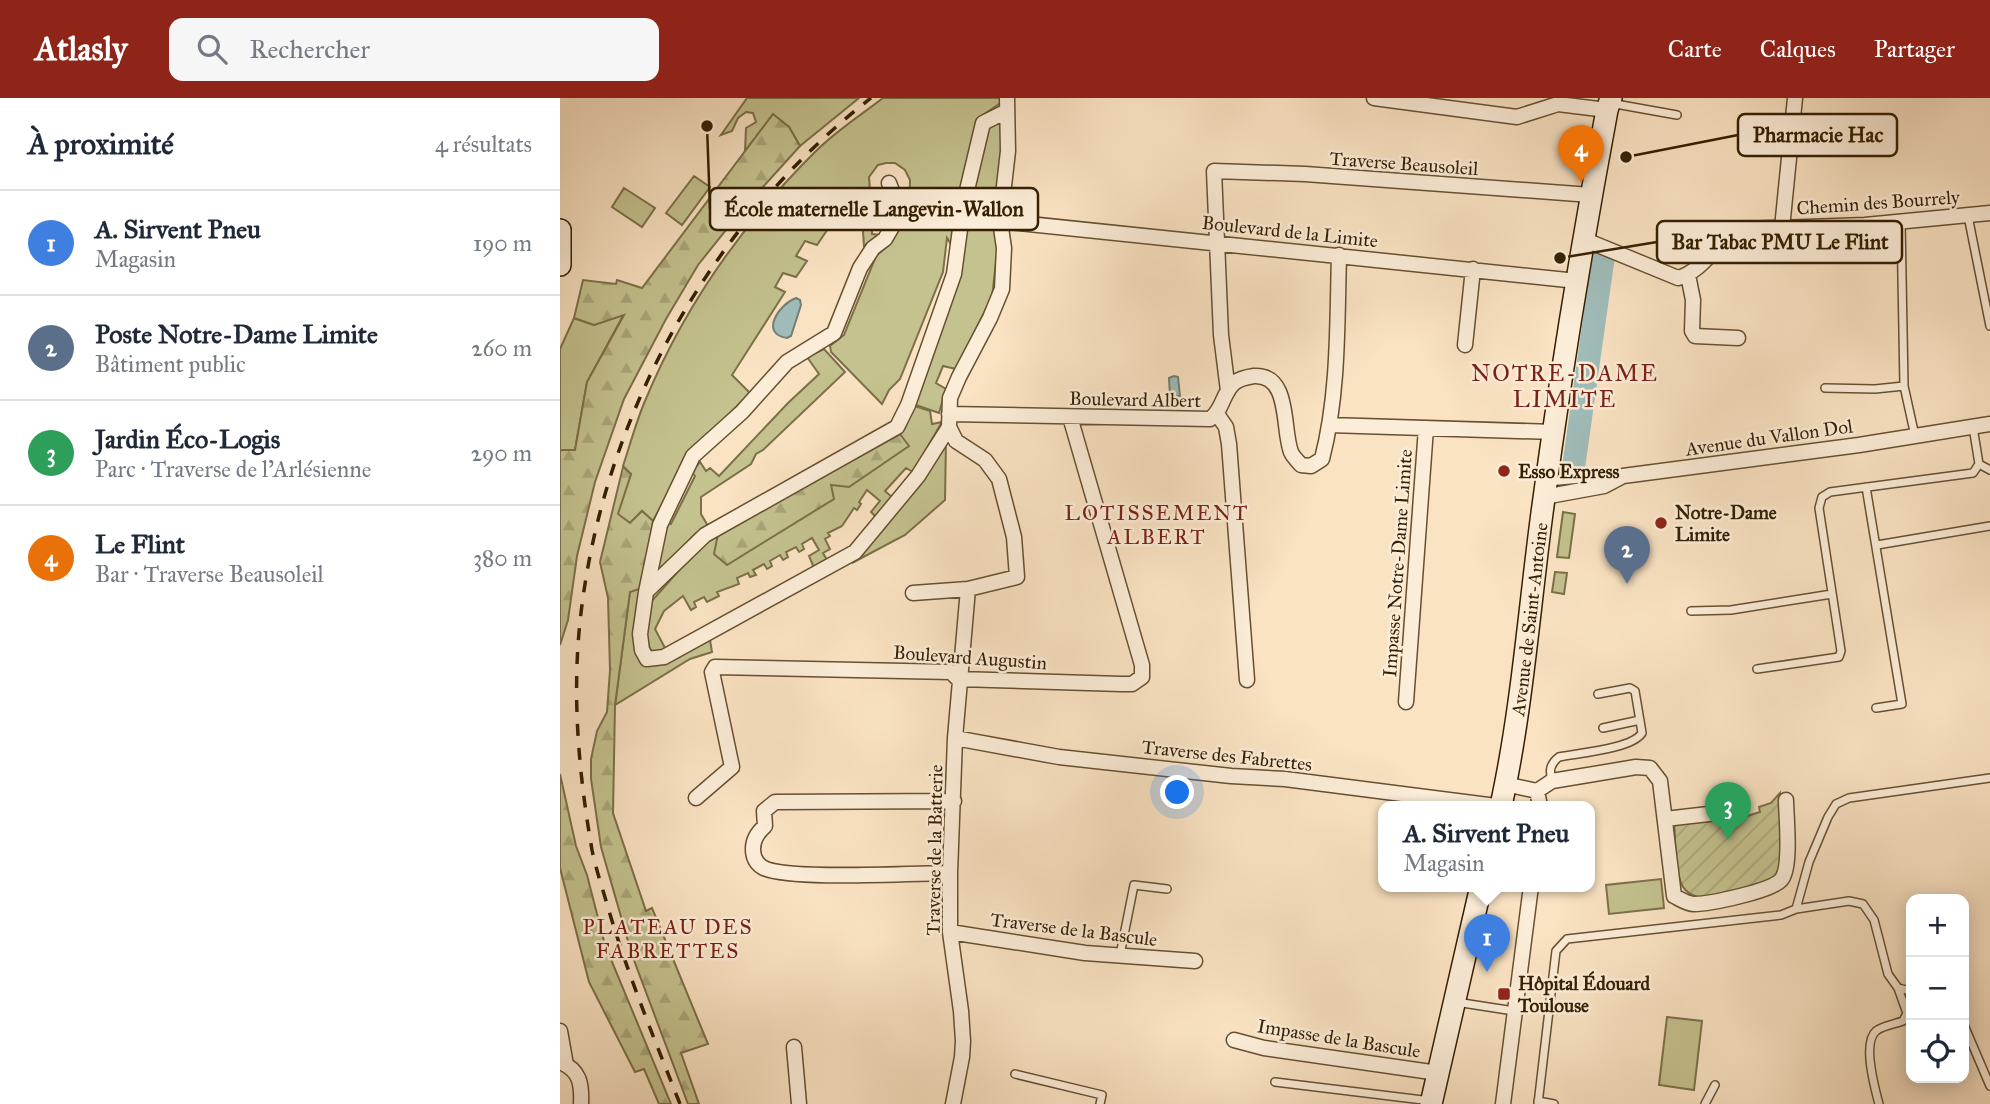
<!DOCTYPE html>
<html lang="fr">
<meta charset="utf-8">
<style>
:root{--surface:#fff;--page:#f6f6f7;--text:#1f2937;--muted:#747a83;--line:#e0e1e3;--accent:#8f2418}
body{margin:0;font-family:"IM FELL Great Primer",serif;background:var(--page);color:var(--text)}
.controls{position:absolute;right:21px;bottom:21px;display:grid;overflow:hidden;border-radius:14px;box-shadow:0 4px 18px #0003}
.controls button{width:63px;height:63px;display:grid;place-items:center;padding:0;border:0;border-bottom:2px solid var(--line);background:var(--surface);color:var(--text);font:35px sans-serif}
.you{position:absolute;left:618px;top:695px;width:24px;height:24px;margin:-18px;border:5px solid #fff;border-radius:50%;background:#1a73e8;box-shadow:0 0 0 10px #1a73e833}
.badge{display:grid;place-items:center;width:46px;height:46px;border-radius:50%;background:var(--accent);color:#fff;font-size:23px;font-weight:700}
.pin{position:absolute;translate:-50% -58px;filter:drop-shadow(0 2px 4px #0008)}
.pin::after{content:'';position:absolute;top:37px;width:24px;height:21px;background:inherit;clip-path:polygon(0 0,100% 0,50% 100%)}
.popup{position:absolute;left:818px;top:703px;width:217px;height:91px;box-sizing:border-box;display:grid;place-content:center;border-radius:14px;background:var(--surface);filter:drop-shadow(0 2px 5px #0005);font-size:23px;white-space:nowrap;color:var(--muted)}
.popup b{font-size:26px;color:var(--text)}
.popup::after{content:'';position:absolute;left:50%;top:100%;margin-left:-14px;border:14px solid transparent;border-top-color:var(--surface)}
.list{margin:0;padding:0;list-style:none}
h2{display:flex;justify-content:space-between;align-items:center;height:91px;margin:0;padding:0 28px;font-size:30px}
h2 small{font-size:23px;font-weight:400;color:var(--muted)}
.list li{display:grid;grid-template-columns:46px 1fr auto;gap:21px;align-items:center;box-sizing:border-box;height:105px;padding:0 28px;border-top:2px solid var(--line)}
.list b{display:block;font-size:26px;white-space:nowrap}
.list p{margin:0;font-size:23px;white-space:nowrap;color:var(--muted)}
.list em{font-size:23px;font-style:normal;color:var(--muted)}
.icon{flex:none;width:38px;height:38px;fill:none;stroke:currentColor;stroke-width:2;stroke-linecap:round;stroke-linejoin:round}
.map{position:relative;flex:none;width:1430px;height:1006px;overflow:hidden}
header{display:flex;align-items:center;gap:42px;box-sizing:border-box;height:98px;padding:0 35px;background:var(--accent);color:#fff}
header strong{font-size:33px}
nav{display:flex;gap:38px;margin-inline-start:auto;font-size:24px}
.search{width:490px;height:63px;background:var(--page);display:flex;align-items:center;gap:18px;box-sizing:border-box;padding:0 24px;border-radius:14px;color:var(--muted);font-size:26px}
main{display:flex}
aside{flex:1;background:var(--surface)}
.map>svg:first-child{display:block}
.grass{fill:#c4c28f;stroke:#7c7048;stroke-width:2}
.forest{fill:url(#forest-firs);stroke:#7c7048;stroke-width:2}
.garden{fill:url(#garden-furrows);stroke:#7c7048;stroke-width:2}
.water{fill:#a0bdbb;stroke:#757e70;stroke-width:2}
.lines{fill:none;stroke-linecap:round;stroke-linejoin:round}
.river{stroke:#a0bdbb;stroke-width:23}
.lane-casing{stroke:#665031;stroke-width:10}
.street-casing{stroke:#665031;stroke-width:17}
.secondary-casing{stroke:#341f00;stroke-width:24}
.lane{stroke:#fcedd8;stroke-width:7}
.street{stroke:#fcedd8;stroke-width:14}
.secondary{stroke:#fcedd8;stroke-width:21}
.rail{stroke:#341f00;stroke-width:3.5;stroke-dasharray:12 12;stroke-linecap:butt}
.poi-dot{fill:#8f2418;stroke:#fcedd8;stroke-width:2.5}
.labels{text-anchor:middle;stroke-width:5;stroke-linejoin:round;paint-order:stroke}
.street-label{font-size:19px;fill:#341f00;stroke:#fcedd8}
.poi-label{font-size:19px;font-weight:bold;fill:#341f00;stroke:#fcedd8;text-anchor:start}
.neighbourhood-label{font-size:21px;letter-spacing:2px;fill:#7a1f14;stroke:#fcedd8}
.quarter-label{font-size:23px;letter-spacing:2px;fill:#7a1f14;stroke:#fcedd8}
.leader{fill:none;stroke:#341f00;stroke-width:2.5}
.callout-dot{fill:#341f00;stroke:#fcedd8;stroke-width:2.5}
.callout{fill:#fcedd8;stroke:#341f00;stroke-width:2.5}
.callout-label{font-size:21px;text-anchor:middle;font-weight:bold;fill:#341f00}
</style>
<header>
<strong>Atlasly</strong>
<div class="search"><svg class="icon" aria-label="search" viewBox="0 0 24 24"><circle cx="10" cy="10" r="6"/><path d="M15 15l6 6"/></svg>Rechercher</div>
<nav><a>Carte</a><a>Calques</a><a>Partager</a></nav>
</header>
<main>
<aside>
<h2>À proximité<small>4 résultats</small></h2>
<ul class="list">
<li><span class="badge" style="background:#3f7fe0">1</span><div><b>A. Sirvent Pneu</b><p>Magasin</p></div><em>190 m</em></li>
<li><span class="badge" style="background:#5c6f8a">2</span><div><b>Poste Notre-Dame Limite</b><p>Bâtiment public</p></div><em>260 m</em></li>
<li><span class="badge" style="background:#2e9e5b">3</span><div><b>Jardin Éco-Logis</b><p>Parc · Traverse de l'Arlésienne</p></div><em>290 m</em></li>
<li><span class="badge" style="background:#e8710a">4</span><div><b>Le Flint</b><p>Bar · Traverse Beausoleil</p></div><em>380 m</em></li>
</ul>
</aside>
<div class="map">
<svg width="1430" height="1006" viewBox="0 0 1430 1006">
<defs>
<pattern id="forest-firs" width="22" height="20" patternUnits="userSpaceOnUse" patternTransform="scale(1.75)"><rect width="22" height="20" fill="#c4c28f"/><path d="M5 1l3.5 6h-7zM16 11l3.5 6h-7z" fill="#a9a67a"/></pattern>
<pattern id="garden-furrows" width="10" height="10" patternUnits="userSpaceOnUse" patternTransform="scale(1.75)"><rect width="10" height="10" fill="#c4c28f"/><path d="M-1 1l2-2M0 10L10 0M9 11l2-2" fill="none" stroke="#a9a67a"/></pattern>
</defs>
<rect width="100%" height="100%" fill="#fae3c3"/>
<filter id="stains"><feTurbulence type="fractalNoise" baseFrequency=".00286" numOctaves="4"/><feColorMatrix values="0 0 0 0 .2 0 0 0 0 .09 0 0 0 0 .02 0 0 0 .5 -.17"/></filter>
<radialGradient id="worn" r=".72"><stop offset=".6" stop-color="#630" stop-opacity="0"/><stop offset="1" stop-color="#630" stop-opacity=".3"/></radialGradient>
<path class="grass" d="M187 0H299L240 48 229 29 213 17 185 53 186 30 196 24 193 15 186 14 178 20 172 33 161 37Z
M323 0H442V4L423 17 407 70 392 148 387 140 383 174 340 281 329 292 322 306 271 254 270 248 284 237 316 158 331 145 349 114 350 82 345 72 335 65H326L318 67 309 79 310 92 322 107H312V136L321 137 304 148 301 105 286 104 257 147 245 143 236 158 247 163 236 179 223 175 215 189 225 194 172 277 190 295 128 357 93 423 82 413 70 425 57 416 71 376 63 368C70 347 76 324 85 303 124 209 184 124 256 53 276 33 301 17 323 0Z
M438 25 443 28 437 155 432 199 396 271 383 268 376 285 386 291 379 315 353 306 403 136 409 127 413 109 409 108 426 32Z
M134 78 150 89 122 127 106 115Z
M64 90 95 110 82 129 52 109Z
M64 216 27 284 15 352H1L0 354V251L14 220 34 227Z
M264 251 285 274 203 352 196 356 191 366 141 399V416L148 428 136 435 101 472 95 470 106 424 111 426 135 378 132 374 140 364 146 373 150 370 159 378 228 305 259 276 247 259Z
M352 307 370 313 372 326 382 324 353 374 346 370 325 393 333 400 316 419 311 414 320 403 307 392 299 404 301 406 297 412 294 410 282 428 268 435 270 438 265 441 270 451 263 455 267 462 254 470 249 458 259 452 252 440 242 446 244 451 239 454 236 449 226 454 228 459 223 462 220 457 210 463 212 468 207 471 204 466 193 472 196 477 190 479 188 475 177 480 179 486 157 494 159 498 147 504 144 499 134 504 136 509 131 512 123 498 104 513 95 531 105 550 100 554 92 555 86 542 90 505 145 443 340 336 345 330Z
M386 342 385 402 345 437 292 465 354 393Z
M1003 414 1015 416 1009 460 997 459Z
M995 474 1007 475 1004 496 992 494Z
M82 490V560L150 542 152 554 130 561 55 607 70 493Z
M1101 781 1104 810 1049 816 1046 787Z
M1107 919 1142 923 1134 992 1099 987Z"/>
<path class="forest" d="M213 16 229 29 240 48 182 112 138 167 106 221 64 301 35 384 17 458 8 522 0 547V354L1 352H15L27 284 64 217 34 227 14 220 23 182 56 186 57 182 82 190Z
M340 336 349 348 289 389 271 387 274 401 167 467 154 456 158 436Z
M63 369 71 376 58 416 70 425 82 413 93 423 82 490 70 494 55 607 53 715 86 813 92 810 148 946 121 955 139 1006H128L72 857 41 749 31 681V661L37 633 47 614 50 572 48 500 40 464Z
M0 676 16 748 27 777 45 847 111 1006H99L84 971 75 974 29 884 0 770Z"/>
<path class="garden" d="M1220 695C1220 718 1227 767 1212 784 1190 791 1134 816 1121 785 1114 767 1116 743 1114 725L1167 718 1184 719 1200 714 1199 709 1211 705Z"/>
<path class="water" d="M236 200 240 202 241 207 231 238 227 240C199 236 219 206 236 200Z
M614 278 618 279 620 298 610 299 609 280Z"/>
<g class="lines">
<path class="river" d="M1013 373 1043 161"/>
<g class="lane-casing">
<path id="lane" d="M1050 5 1117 17
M1408 118 1430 228
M1341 124 1344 288 1355 338
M1265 290 1315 291 1344 288
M1419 366 1430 372
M987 384 1056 378
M1306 389 1342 606 1316 610
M1317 447 1430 428
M1131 513 1171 512 1272 496
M1197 571 1279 559 1281 553 1259 410 1262 399 1270 394 1413 375 1419 366 1413 329
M1043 630 1080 622
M992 683C989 672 990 666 999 659 1018 655 1072 651 1082 635L1075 593 1070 590 1038 596
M1236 811 1289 803 1303 806 1314 822 1328 876 1338 890 1347 915 1343 923C1335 926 1322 928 1316 933 1302 945 1315 991 1319 1006
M560 857 574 787 607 791
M1338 890 1351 893
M896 904 954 913
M1404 927 1430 988
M455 976 542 997 540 1006
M715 984 871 1003
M978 1003 994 1006
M978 1006 996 853 1007 841 1221 817 1236 811 1249 764 1268 719 1276 706 1289 700 1430 680
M1145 1006 1155 987"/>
</g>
<g class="street-casing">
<path id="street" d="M814 0 957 19 998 6 1047 12
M329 85 337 106 332 129 325 141 313 150 300 170 274 235 227 264 182 314 133 358 100 427 86 494 80 536 82 552 87 561 104 559 295 454 358 378 389 329
M440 123 1017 183
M1222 130 1235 0
M1023 141 1118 180C1146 172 1158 139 1185 131L1305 127 1430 115
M1128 177 1133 202 1132 233 1135 238 1178 240
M905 247 913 171
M668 293 661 237 654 73 745 76 1031 97
M389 316 650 321C663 312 662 296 674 285 679 281 687 279 694 278 731 276 722 331 731 354 733 359 738 363 741 367L751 368 762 361C779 295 777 224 779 157
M657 316 666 329 669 346 687 582
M769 327 994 334
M984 399 1044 388 1063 378 1299 347 1430 326
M87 493 145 437 337 329 348 307 394 176 403 109 423 25 447 13
M353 495 408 491
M846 604 866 330
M395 640 499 659 671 678 725 681 936 708
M945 686 977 693 980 708
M977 693 992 683 1076 669 1090 670 1100 683 1114 798C1120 801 1127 806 1134 806 1150 806 1211 793 1221 782 1232 770 1226 718 1226 702
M136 700 172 669 152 574 155 569 391 574 398 581 561 586H572L582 579V567L510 319
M1105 721 1166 714
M390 775C358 775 222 783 202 769 196 765 193 758 193 751 193 741 198 734 205 728L204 713 215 704 394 703
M390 834 525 855 635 863
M0 933 6 967
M674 942 704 950 878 975
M234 949 239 1006
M0 964C20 972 22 986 21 1006
M393 1006 402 959 403 943 401 913 390 834V775L395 640 408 491 457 479 454 439 439 381 425 362 396 343 389 329 390 300 399 279 430 220 442 191 444 150 440 123 448 53 447 0
M943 1006 971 788"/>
</g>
<g class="secondary-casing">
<g id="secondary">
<path d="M0 132V167"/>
<path id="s1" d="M941 708C962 611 969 513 982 415 1000 280 1022 146 1047 12L1051 0"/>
<path d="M871 1006 921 788"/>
</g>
</g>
<use href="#lane" class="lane"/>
<use href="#street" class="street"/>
<use href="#secondary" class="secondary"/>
<path class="rail" d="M120 1006C94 940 67 875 47 806 42 789 36 771 32 752 18 672 11 589 22 507 47 311 154 122 311 0"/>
</g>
<g class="poi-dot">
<circle cx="944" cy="373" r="7"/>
<circle cx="1101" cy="425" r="7"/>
<rect x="937" y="889" width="14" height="14" rx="3.5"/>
</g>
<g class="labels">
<g class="street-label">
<text transform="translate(844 65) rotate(4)" y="7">Traverse Beausoleil</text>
<text transform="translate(1318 104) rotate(-4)" y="7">Chemin des Bourrely</text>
<text transform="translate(730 133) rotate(6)" y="7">Boulevard de la Limite</text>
<text transform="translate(575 301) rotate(1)" y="7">Boulevard Albert</text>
<text transform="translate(1209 339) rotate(-8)" y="7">Avenue du Vallon Dol</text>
<text transform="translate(837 465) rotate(-86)" y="7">Impasse Notre-Dame Limite</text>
<text dy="7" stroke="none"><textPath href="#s1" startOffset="189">Avenue de Saint-Antoine</textPath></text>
<text transform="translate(410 559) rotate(4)" y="7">Boulevard Augustin</text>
<text transform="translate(667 657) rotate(6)" y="7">Traverse des Fabrettes</text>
<text transform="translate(374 752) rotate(-89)" y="7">Traverse de la Batterie</text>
<text transform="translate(514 831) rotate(7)" y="7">Traverse de la Bascule</text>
<text transform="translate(779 940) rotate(9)" y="7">Impasse de la Bascule</text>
</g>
<g class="poi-label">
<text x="958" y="380">Esso Express</text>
<text x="1115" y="421">Notre-Dame<tspan x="1115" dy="22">Limite</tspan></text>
<text x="958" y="892">Hôpital Édouard<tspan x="958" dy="22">Toulouse</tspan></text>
</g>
<g class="neighbourhood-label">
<text x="597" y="422">LOTISSEMENT<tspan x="597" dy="24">ALBERT</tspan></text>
<text x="108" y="836">PLATEAU DES<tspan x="108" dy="24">FABRETTES</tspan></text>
</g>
<g class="quarter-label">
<text x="1005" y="283">NOTRE-DAME<tspan x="1005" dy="26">LIMITE</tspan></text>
</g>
</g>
<path class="leader" d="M1066 59L1178 37M147 28L150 111M1000 160L1097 144"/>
<g class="callout-dot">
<circle cx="1066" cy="59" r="7"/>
<circle cx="147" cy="28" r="7"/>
<circle cx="1000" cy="160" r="7"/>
</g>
<g class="callout">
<rect x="1178" y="16" width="159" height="42" rx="7"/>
<rect x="150" y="90" width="328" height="42" rx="7"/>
<rect x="1097" y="123" width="245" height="42" rx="7"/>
</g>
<g class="callout-label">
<text x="1258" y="44">Pharmacie Hac</text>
<text x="314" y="118">École maternelle Langevin-Wallon</text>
<text x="1220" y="151">Bar Tabac PMU Le Flint</text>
</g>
<rect width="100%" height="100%" filter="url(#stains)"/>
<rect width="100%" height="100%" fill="url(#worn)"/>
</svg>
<div class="controls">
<button>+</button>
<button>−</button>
<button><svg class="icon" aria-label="locate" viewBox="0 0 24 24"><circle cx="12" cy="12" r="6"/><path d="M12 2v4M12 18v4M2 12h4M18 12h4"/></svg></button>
</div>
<div class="you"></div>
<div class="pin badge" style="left:927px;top:874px;background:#3f7fe0">1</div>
<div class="popup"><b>A. Sirvent Pneu</b>Magasin</div>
<div class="pin badge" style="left:1067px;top:486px;background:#5c6f8a">2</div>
<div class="pin badge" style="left:1168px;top:742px;background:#2e9e5b">3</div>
<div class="pin badge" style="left:1021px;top:85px;background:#e8710a">4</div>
</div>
</main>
